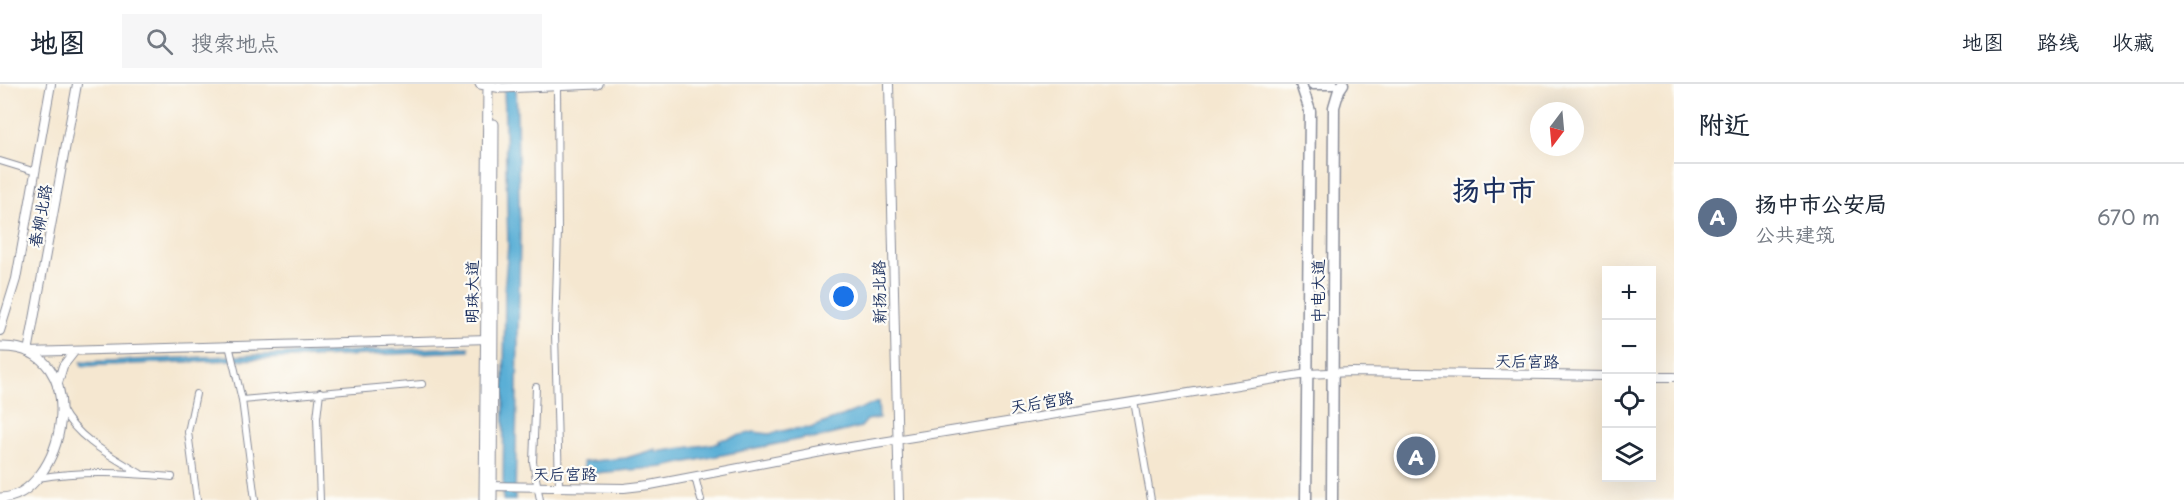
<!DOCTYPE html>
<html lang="zh">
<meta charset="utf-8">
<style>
:root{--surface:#fff;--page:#f6f6f7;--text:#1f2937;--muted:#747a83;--line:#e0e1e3;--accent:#7c3aed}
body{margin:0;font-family:"Playpen Sans","LXGW WenKai TC",sans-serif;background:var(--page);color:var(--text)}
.controls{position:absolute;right:18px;bottom:18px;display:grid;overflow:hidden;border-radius:0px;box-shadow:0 6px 24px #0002}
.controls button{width:54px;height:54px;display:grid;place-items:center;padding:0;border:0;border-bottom:2px solid var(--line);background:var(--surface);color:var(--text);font:30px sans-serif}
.compass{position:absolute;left:1530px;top:18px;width:54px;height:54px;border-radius:50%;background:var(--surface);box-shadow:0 6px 24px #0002;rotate:196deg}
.you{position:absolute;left:844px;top:213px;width:21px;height:21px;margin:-15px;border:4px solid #fff;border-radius:50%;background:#1a73e8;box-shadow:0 0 0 9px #1a73e833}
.badge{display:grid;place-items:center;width:39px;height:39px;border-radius:50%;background:var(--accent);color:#fff;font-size:20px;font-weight:700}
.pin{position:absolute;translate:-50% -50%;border:3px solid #fff;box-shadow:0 2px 6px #0006}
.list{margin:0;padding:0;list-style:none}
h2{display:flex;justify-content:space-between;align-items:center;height:78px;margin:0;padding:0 24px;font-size:26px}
h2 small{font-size:20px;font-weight:400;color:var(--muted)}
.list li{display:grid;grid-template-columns:39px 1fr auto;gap:18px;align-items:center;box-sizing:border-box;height:108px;padding:0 24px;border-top:2px solid var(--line)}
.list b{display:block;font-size:22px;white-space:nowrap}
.list p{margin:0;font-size:20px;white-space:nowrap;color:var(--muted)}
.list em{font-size:20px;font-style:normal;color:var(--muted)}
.icon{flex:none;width:33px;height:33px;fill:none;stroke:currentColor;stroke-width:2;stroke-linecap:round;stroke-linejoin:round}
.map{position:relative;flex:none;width:1674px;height:416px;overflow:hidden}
header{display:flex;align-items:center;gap:36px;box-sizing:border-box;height:84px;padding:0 30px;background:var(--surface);border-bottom:2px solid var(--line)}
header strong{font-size:28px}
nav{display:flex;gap:33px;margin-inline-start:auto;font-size:21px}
.search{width:420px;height:54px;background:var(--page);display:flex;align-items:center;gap:15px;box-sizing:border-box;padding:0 21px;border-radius:0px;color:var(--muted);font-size:22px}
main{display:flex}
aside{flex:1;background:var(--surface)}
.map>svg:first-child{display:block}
.water{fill:#5aafd6;stroke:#3a6f9a;stroke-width:1.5}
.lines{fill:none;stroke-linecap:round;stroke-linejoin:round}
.minor-casing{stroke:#888b97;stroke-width:8}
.tertiary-casing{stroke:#888b97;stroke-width:10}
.secondary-casing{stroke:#888b97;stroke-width:11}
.primary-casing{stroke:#888b97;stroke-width:13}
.minor{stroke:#fff;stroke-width:6}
.tertiary{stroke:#fff;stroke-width:8}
.secondary{stroke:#fff;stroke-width:9}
.primary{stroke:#fff;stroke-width:10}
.labels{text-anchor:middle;stroke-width:4.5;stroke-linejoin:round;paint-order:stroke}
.street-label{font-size:16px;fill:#1b2f5e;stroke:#fdfcf7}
.town-label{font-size:28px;font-weight:bold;fill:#1b2f5e;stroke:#fdfcf7}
</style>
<header>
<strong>地图</strong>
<div class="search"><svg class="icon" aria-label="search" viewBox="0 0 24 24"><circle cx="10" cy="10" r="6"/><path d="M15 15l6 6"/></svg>搜索地点</div>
<nav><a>地图</a><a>路线</a><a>收藏</a></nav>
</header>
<main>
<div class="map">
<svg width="1674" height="416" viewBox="0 0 1674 416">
<rect width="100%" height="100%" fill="#fdfcf7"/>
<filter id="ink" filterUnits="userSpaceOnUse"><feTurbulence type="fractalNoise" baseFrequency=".0167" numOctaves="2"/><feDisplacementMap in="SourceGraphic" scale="12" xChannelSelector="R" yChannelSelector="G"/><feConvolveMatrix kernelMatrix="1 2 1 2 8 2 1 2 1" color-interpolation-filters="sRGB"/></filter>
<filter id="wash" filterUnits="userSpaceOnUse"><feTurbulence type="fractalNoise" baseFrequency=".008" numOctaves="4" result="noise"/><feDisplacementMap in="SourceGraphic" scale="24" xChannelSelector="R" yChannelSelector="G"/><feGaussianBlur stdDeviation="1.35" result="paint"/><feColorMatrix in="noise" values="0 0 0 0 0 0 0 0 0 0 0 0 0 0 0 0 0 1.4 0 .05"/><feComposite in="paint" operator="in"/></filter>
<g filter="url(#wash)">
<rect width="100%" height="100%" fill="#f5e7d0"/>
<path class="water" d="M504 0H516L520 150 515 416H503L505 198 508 161Z
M469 263V267L82 282 81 278Z
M878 318 879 334 867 336 861 343 813 355 806 354 663 383 585 390 583 378 626 374 656 365V368L719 359V356L754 348 769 350 791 345 811 344Z"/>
</g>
<g filter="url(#ink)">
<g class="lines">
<g class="minor-casing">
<path id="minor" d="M557 2 558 147 555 249 559 403
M0 77 36 88
M229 261 242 316 255 416
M536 303 533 378 540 416
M320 308 317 334 320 416
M196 310 188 348 197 416
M242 316 422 300
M1134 317 1151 416
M62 325C77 355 113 373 141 390
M695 393 701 416
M38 394C83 386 127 389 172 393"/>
</g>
<g class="tertiary-casing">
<path id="tertiary" d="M77 0 28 268 489 255
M889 0 899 416
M0 247 16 195 51 0
M1652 293H1674
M57 302 63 282 74 268
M487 402 624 404 650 401 832 366 1307 290 1351 288 1606 292"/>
</g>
<g class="secondary-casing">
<path id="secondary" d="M480 0 502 4 598 0
M0 263C97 260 64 414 0 414
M484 416 488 0
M492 416 494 40"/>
</g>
<g class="primary-casing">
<path id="primary" d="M1301 0 1310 27 1306 416
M1313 0H1333
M1332 416 1334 23 1339 6 1343 0"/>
</g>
<use href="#minor" class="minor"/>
<use href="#tertiary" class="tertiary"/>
<use href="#secondary" class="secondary"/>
<use href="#primary" class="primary"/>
</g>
</g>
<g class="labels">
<g class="street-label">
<text transform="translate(40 132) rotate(-80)" y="6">春柳北路</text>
<text transform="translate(1318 207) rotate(-90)" y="6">中电大道</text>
<text transform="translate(472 208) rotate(-90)" y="6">明珠大道</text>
<text transform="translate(879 208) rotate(-91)" y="6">新扬北路</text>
<text transform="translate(1527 277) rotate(1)" y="6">天后宫路</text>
<text transform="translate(1042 318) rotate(-9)" y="6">天后宫路</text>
<text x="565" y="396">天后宫路</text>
</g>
<g class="town-label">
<text x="1494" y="116">扬中市</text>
</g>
</g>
</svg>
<div class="controls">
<button>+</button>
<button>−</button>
<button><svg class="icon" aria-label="locate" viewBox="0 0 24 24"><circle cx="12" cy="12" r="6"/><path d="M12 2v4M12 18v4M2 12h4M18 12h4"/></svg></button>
<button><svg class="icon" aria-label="layers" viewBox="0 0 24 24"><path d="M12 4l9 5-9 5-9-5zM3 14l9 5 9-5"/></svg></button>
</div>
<svg class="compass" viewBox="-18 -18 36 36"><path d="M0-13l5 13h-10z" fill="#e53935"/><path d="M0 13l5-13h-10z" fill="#747a83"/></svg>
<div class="you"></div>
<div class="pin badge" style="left:1416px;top:372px;background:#5c6f8a">A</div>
</div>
<aside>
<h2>附近<small></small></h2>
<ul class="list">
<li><span class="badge" style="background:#5c6f8a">A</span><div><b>扬中市公安局</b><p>公共建筑</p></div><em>670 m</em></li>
</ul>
</aside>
</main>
